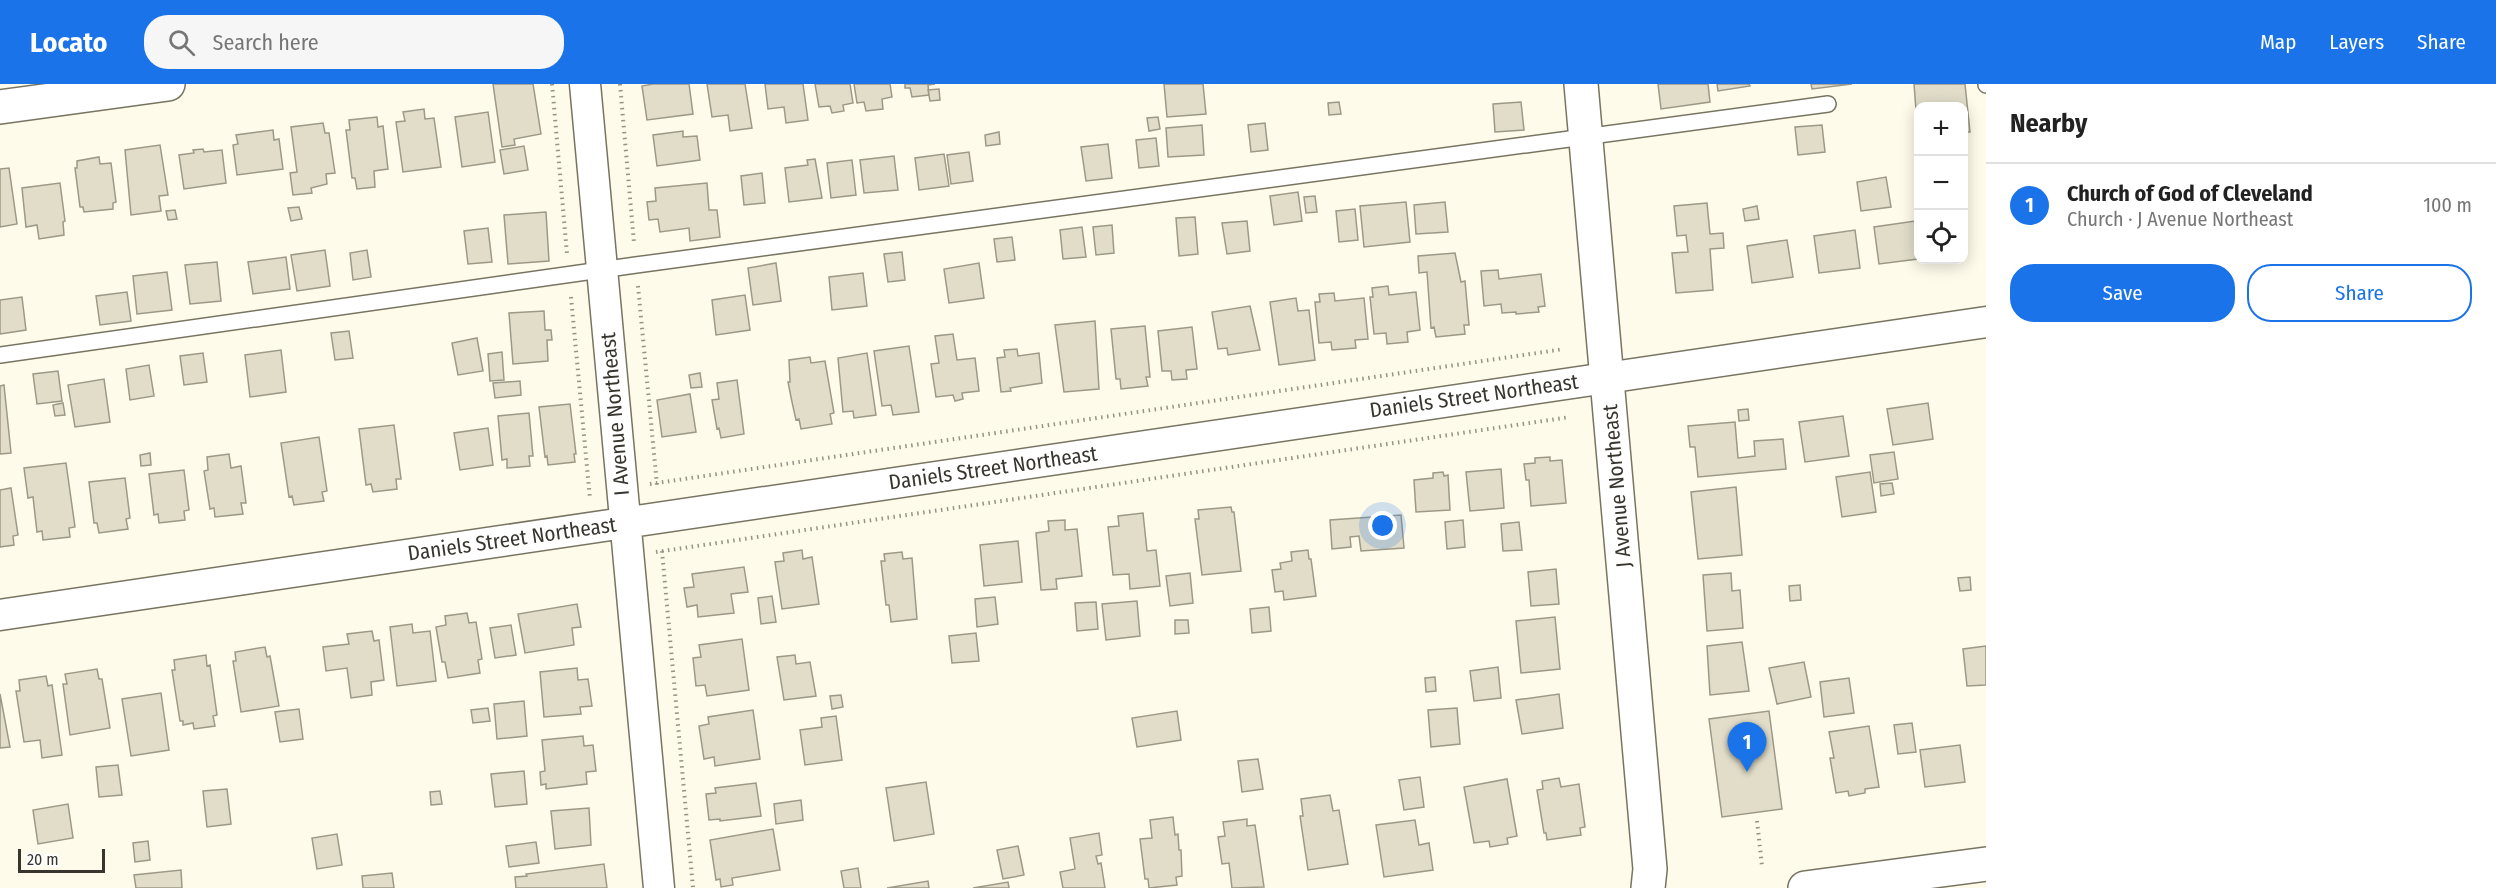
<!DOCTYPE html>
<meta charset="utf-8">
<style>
:root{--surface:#fff;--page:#f6f6f6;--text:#222;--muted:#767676;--line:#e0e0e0;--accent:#1a73e8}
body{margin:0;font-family:"Fira Sans Condensed",sans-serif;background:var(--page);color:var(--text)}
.controls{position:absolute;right:18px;top:18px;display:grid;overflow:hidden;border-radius:12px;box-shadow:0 3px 15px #0003}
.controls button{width:54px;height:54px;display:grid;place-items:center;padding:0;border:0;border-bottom:2px solid var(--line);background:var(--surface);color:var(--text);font:30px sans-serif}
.scale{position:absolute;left:18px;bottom:15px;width:87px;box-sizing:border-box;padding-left:6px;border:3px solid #37352e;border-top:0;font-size:16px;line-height:21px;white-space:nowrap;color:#37352e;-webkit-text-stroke:4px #fff;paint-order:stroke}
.you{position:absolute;left:1383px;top:442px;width:21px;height:21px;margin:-15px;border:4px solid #fff;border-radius:50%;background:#1a73e8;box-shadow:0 0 0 9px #1a73e833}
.badge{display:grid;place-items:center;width:39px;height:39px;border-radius:50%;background:var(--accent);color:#fff;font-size:20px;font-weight:700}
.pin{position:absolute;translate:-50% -50px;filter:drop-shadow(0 2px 3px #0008)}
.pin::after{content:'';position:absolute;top:32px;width:21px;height:18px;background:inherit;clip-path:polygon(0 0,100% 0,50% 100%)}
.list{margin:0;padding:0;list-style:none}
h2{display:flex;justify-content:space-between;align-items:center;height:78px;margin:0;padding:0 24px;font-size:26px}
h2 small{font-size:20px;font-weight:400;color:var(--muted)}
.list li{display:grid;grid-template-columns:39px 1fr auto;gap:18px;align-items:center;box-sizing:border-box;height:84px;padding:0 24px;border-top:2px solid var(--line)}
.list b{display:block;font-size:22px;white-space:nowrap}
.list p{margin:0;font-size:20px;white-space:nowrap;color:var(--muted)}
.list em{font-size:20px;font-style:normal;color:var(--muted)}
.actions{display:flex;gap:12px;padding:18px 24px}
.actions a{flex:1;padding:14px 0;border:2px solid var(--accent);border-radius:24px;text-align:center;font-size:21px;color:var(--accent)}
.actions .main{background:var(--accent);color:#fff}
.icon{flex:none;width:33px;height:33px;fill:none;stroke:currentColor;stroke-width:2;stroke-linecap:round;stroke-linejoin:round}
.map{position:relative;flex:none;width:1986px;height:804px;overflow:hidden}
header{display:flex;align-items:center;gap:36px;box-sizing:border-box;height:84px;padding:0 30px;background:var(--accent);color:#fff}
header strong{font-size:28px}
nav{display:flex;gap:33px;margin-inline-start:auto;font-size:21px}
.search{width:420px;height:54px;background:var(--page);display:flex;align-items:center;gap:15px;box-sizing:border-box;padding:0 21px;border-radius:24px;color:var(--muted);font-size:22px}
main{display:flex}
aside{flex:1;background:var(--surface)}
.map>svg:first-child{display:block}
.building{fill:#e1ddc9;stroke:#9d9987;stroke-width:1.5}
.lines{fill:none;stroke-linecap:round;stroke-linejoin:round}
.service-casing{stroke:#787462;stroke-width:18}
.minor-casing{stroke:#787462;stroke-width:33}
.tertiary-casing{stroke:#787462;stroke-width:36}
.secondary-casing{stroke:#787462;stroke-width:36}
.path{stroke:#959287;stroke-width:4;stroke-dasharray:1.5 4.5;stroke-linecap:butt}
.service{stroke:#fff;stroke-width:15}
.minor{stroke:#fff;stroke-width:30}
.tertiary{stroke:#fff;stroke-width:33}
.secondary{stroke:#fff;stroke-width:33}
.labels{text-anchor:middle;stroke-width:4.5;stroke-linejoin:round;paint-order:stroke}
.street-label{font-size:21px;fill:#37352e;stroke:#fff}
</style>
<header>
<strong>Locato</strong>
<div class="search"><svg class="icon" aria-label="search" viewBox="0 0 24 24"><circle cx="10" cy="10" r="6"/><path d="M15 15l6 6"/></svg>Search here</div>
<nav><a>Map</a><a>Layers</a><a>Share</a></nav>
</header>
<main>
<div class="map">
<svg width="1986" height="804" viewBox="0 0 1986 804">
<rect width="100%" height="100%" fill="#fffbeb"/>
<path class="building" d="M493 0H533L541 50 514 55 515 61 502 63Z
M653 0H689L693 30 647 36 642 2Z
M707 0H745L752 44 730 47 728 31 712 33Z
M765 0H803L808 36 786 39 784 23 768 25Z
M815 0H850L853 19 843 21 844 27 832 29 830 22 819 23Z
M854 0H890L892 13 882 15 883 25 866 27 864 18 857 19Z
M905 0H935L928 1 929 11 912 13 910 4H905Z
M1164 0H1203L1206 30 1167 33Z
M1658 0H1708L1710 18 1661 25Z
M1717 0H1749L1750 2 1718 7Z
M1811 0H1852L1812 5Z
M1914 0H1965L1970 48H1964V22H1918V52Z
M939 5 940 16 930 17 928 6Z
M1339 18 1341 30 1329 31 1328 19Z
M1521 18 1524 46 1495 48 1493 20Z
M424 25 425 35 434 34 441 83 403 88 396 38 405 37 403 28Z
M488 28 495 78 462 83 455 33Z
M377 33 378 43 383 42 388 85 374 87 375 103 357 105 355 94H352L346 46H350L349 36Z
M1158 33 1160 45 1149 47 1147 34Z
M323 39 325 49H329L335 89 326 90 327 100 311 104 312 109 293 111 290 89 297 88 291 43Z
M1265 39 1268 66 1251 68 1248 41Z
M1202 41 1204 71 1168 73 1166 44Z
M1822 41 1825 68 1798 71 1795 43Z
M273 46 274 56 279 55 283 85 237 91 233 61 238 60 236 51Z
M683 47V53L697 52 700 76 657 82 653 51Z
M999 48 1000 60 986 62 985 51Z
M1156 54 1159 82 1139 84 1136 56Z
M1108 60 1112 94 1086 97 1081 63Z
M160 61 168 111 159 112 161 127 131 131 125 66Z
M524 62 528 86 504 90 500 66Z
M203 65 204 68 222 66 226 99 184 105 179 71 194 69 193 66Z
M969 68 973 97 951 100 947 71Z
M944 70 949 102 919 106 915 74Z
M894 72 898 106 864 109 860 76Z
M99 73 100 80 111 79 116 118 113 119V125L84 128 83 123H80L75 84H77V77Z
M815 75 822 114 789 118 785 84 808 81 807 76Z
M852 76 856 111 831 114 827 79Z
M9 84 17 140 0 143V85Z
M762 89 765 119 744 121 741 92Z
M1886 93 1891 123 1861 127 1857 98Z
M60 99 65 137 63 138 64 151 39 155 37 141 26 143 22 104Z
M707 99 709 126H717L720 153 690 157 689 144 660 148 658 135 649 136 647 118 656 117 655 104Z
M1298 108 1302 137 1274 141 1270 112Z
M1315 112 1317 128 1306 129 1304 113Z
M1406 118 1410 158 1364 163 1360 122Z
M1445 118 1448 148 1416 150 1414 121Z
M1707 119 1710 150 1723 149 1724 164 1710 165 1713 206 1676 209 1672 169 1688 168 1686 151 1677 152 1674 122Z
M1757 122 1759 135 1745 137 1743 125Z
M299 123 302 135 291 137 288 124Z
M1355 125 1358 156 1339 158 1336 127Z
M175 126 177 135 168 136 166 127Z
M546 128 549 177 508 180 504 131Z
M1195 133 1198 170 1179 172 1176 134Z
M1247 137 1250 167 1227 170 1222 139Z
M1915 137 1918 175 1879 180 1874 143Z
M1112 141 1114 169 1096 171 1093 143Z
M1082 143 1086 173 1063 175 1060 146Z
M488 144 492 178 468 180 464 147Z
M1855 146 1860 184 1819 189 1814 152Z
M1012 153 1015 176 997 178 994 155Z
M1787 156 1793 193 1752 199 1747 162Z
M325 166 330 202 297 207 291 171Z
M367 166 371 193 353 196 350 169Z
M902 168 905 196 888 198 884 170Z
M1455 169 1461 198 1465 197 1469 241H1464L1465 250 1436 253 1434 243 1431 244 1427 188 1419 189 1418 172Z
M286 173 290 205 253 210 248 178Z
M217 178 221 217 190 220 185 181Z
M776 179 781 217 753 221 748 184Z
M979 179 984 214 949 219 944 185Z
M1498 186 1499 195 1541 190 1545 222 1538 223 1539 228 1516 230V228L1502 229 1501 220 1484 222 1481 187Z
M167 188 172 226 137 230 133 192Z
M863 189 867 222 832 226 829 193Z
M1388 202 1389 211 1416 208 1420 246 1407 248 1408 258 1387 260 1386 249 1374 250 1370 213H1373L1372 204Z
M127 208 131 237 100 241 96 212Z
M1334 209 1335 217 1364 214 1368 255 1355 256 1356 264 1332 266 1331 258 1319 259 1315 218H1320L1319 210Z
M745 211 750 246 716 251 712 216Z
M22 213 26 246 0 250V216Z
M1296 214 1298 227 1309 226 1315 276 1279 281 1270 218Z
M1250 222 1260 266 1228 271 1227 264 1218 265 1212 228Z
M544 227 545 246H551L552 256H547L548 277 513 280 509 229Z
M1095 237 1099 305 1064 308 1055 241Z
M1145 242 1150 293H1146L1148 302 1121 305 1120 295H1116L1111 245Z
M1192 243 1197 285 1186 286 1187 295 1172 296 1171 287H1162L1158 247Z
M349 247 353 274 335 276 331 249Z
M953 250 957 276 975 274 979 307 962 309 963 315 955 317 953 311 936 313 931 280 939 279 935 252Z
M477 254 483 287 458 291 452 259Z
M909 262 919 328 893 331 891 321 882 322 874 267Z
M1017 265 1018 272 1039 269 1042 299 1010 304 1011 307 1001 308 997 274 1005 273 1004 266Z
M281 266 286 308 250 313 245 271Z
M502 268 504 296 490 297 488 270Z
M203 269 207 298 184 301 180 272Z
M867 269 876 331 854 334 853 327 843 328 838 274Z
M810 273 811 279 825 277 834 329 830 330 832 340 801 345 799 335 796 336 792 318 788 298H790L789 276Z
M149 281 154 312 130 316 126 285Z
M58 287 62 317 37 320 33 290Z
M700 289 702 303 691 304 689 291Z
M104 295 110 338 75 343 68 301Z
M737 296 744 350 721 354 719 344 717 345 712 316 719 315 717 299Z
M520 297 521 311 495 314 493 299Z
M4 301 11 369 0 370V302Z
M690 310 696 348 662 353 657 316Z
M63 319 65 331 55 332 53 321Z
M1928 319 1933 355 1893 361 1887 325Z
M570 320 576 370H574L575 378 548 381 547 372 545 373 539 323Z
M1748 325 1749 336 1739 337 1738 326Z
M529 329 533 372H529L530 382 507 384V375L502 376 498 332Z
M1843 332 1849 372 1805 378 1799 338Z
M1735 338 1738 374 1755 372 1754 357 1783 355 1786 385 1698 393 1695 363H1690L1688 342Z
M394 341 401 395H396L397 405 373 408 371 400 366 401 359 345Z
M488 344 493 381 460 386 454 349Z
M319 353 327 407 322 408 324 417 294 421 292 412 289 413 281 359Z
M1894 368 1898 395 1874 399 1870 371Z
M150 369 151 381 141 382 140 371Z
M229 370 231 384 241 382 246 419H241L243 430 215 433 214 424 210 425 204 387 208 386 207 373Z
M1550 373V377L1562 376 1566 419 1531 422 1529 396H1526L1524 380 1535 379V374Z
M66 379 75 443 69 444 70 453 43 456 42 447 37 448 33 413 28 414 24 384Z
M1501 385 1504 424 1470 427 1466 388Z
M184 386 189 426 184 427 185 436 159 439 158 430 154 431 149 390Z
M1443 388 1444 392 1448 391 1450 426 1416 428 1414 396 1433 394V389Z
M1870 388 1876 428 1842 433 1836 393Z
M125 394 130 434 126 435 128 445 99 449 97 439H94L89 398Z
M1892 399 1894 410 1881 412 1880 400Z
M1736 403 1742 471 1698 475 1691 408Z
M11 404 18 451 13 452 14 461 0 463V406Z
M1231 423 1232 428H1234L1241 487 1202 491 1195 435H1199L1198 426Z
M1143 429 1147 467 1156 466 1160 502 1130 505 1129 490 1113 491 1108 443 1119 442 1118 432Z
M1401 431 1404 464 1361 467 1359 452 1350 453 1351 463 1332 465 1330 436Z
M1065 436V446L1077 445 1082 492 1056 495 1057 505 1041 506 1036 449 1049 447 1048 437Z
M1463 436 1465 463 1447 465 1445 438Z
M1519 438 1522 466 1503 467 1501 440Z
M1018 457 1022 498 984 502 980 461Z
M802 466 803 475 812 473 819 520 782 525 775 478 784 477 783 469Z
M1308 466 1309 475H1311L1316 512 1284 516 1283 507 1275 508 1272 486 1281 485 1280 479 1292 477 1291 468Z
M902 468 903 475 912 474 917 535 891 538 889 521H886L881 477H885L884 470Z
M744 483 748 508 731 510 734 529 698 533 697 521 687 523 684 504 694 503 692 490Z
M1556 485 1559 520 1531 522 1528 488Z
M1190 489 1193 519 1170 522 1166 492Z
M1731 489 1732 507 1740 506 1743 544 1707 547 1703 491Z
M1970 493 1971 506 1960 507 1958 494Z
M1800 501 1801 516 1790 517 1789 502Z
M772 512 776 538 761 540 758 514Z
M995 513 998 540 977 543 975 515Z
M1137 517 1140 552 1106 556 1102 520Z
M1096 518 1098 545 1077 547 1075 519Z
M577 520 581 543 572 544 574 561 525 569 518 530Z
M1269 523 1271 547 1252 549 1250 525Z
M467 529 469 539 476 538 482 575 478 576 480 589 448 594 445 578H442L436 543 446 541 445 532Z
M1555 533 1560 585 1521 589 1516 537Z
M1175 536H1188L1189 549 1175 550Z
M412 540 413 549 430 547 436 597 397 602 390 543Z
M511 541 516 571 495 574 490 544Z
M372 547 374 557 379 556 384 596 371 598 372 611 351 614 347 584 326 587 323 563 349 560 347 550Z
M976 549 979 577 952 579 949 552Z
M742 555 749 606 707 612 705 601 696 602 693 574 701 573 699 561Z
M1742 558 1749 607 1710 611 1707 562Z
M1986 562V601L1967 602 1963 565Z
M265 563 267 573 270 572 279 622 241 628 233 577H236L235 568Z
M206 571 207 582 210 581 217 631 213 632 215 642 194 645 193 639 183 641V637H180L172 586H175L174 576Z
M795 571 796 580 810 578 816 612 784 616 777 573Z
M1804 578 1811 613 1777 620 1769 584Z
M1498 583 1501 614 1474 617 1470 587Z
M577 584 578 596 588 595 592 622 580 623 581 630 544 633 540 588Z
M97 585 99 595H102L110 644 70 651 63 600H67L65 590Z
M46 592 48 602 52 601 62 671 42 674 40 656 24 658 16 607H20L19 596Z
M1435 593 1436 607 1426 608 1425 594Z
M1849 594 1854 629 1824 633 1820 598Z
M161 609 169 666 131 672 122 615Z
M0 610 10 663 0 664Z
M1559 610 1563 644 1522 650 1516 616Z
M841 611 843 623 832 625 830 612Z
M524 617 527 652 497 655 494 620Z
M488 624 490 637 473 639 471 626Z
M1457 624 1460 660 1431 663 1428 626Z
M299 625 303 655 280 658 275 628Z
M753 626 760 675 715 682 714 673 704 675 699 642 709 640 708 633Z
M1177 627 1181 656 1137 663 1132 634Z
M1769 627 1782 725 1722 733 1709 635Z
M836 632 842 676 805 681 800 646 822 643 821 634Z
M1912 639 1916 668 1898 670 1894 641Z
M1869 642 1879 703 1865 705V709L1849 712 1848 707 1836 709 1830 674H1834L1829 648Z
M583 652 584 662 593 661 596 687 586 688 587 700 546 705V700L541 701 540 688 545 687 542 656Z
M1960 661 1965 698 1925 703 1920 666Z
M1258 675 1263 705 1242 708 1238 677Z
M118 681 122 711 99 713 96 683Z
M524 687 527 720 495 723 491 690Z
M1420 693 1424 723 1404 726 1399 696Z
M1559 694 1561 703 1579 700 1585 743 1580 744 1581 751 1547 756 1546 749H1544L1537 706 1543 705 1542 697Z
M1507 695 1517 752 1507 754 1508 760 1490 763 1489 757 1474 759 1464 703Z
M926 698 934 750 894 757 886 704Z
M756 699 761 732 720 737V735L709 736 706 710 716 709 715 704Z
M227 705 231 740 207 743 203 707Z
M440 707 442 720 431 721 430 708Z
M1330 711 1333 727 1339 726 1348 780 1308 786 1300 732H1303L1301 715Z
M801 716 803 736 776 740 774 720Z
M68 720 73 754 38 760 33 726Z
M589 724 591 761 555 765 551 727Z
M1173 733 1175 751 1178 750 1179 766H1181L1182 792 1176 793 1177 801 1149 804 1148 795H1145L1140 755 1152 754 1150 736Z
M1247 735V742L1255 741 1264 803 1232 804 1229 779 1222 780 1218 753 1225 752 1223 738Z
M1415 736 1419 761 1429 759 1433 786 1384 793 1376 741Z
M773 745 780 786 732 794 733 801 721 803 720 795 716 796 710 756Z
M1099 749 1102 771 1096 772 1098 780 1101 779 1105 804H1063L1060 788 1075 785 1070 754Z
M337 750 342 781 317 785 312 754Z
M148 757 150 776 135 778 133 759Z
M536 758 539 779 509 783 506 762Z
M1018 762 1024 791 1003 795 997 766Z
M604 780 607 804H516L515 793 527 792 526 790Z
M858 784 861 804H844L841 787Z
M181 786 182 804H136L134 791Z
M392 789 394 804H363L362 792Z
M928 797 929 804H887Z
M1008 798 1009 804H973Z"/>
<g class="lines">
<g class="service-casing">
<path id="service" d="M1986 0V1
M0 271 636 181 1828 20"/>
</g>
<g class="minor-casing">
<path id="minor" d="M585 0 659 804
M0 531 1986 238"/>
</g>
<g class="tertiary-casing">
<path id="tertiary" d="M1581 0 1650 785 1648 804"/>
</g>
<g class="secondary-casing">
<path id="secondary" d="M0 23 168 0
M1805 804 1986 780"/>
</g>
<path class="path" d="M552 0 567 170
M620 0 634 159
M638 202 657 401
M571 213 590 415
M650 400 1564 265
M662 467 693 804
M656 468 1570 333
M1757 737 1762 782"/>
<use href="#service" class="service"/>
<use href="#minor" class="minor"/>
<use href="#tertiary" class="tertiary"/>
<use href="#secondary" class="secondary"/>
</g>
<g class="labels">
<g class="street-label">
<text transform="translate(1474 312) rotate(-8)" y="7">Daniels Street Northeast</text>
<text transform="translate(615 330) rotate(-95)" y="7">I Avenue Northeast</text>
<text transform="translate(993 384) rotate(-8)" y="7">Daniels Street Northeast</text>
<text transform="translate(1617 402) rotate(-95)" y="7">J Avenue Northeast</text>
<text transform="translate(512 455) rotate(-8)" y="7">Daniels Street Northeast</text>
</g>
</g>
</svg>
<div class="controls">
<button>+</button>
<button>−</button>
<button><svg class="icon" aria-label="locate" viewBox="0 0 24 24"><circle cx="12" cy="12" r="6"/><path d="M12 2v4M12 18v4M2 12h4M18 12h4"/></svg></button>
</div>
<div class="scale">20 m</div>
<div class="you"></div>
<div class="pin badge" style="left:1747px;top:688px">1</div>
</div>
<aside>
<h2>Nearby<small></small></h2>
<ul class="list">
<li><span class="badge">1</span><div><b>Church of God of Cleveland</b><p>Church · J Avenue Northeast</p></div><em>100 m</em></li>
</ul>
<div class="actions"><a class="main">Save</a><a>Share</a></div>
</aside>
</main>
